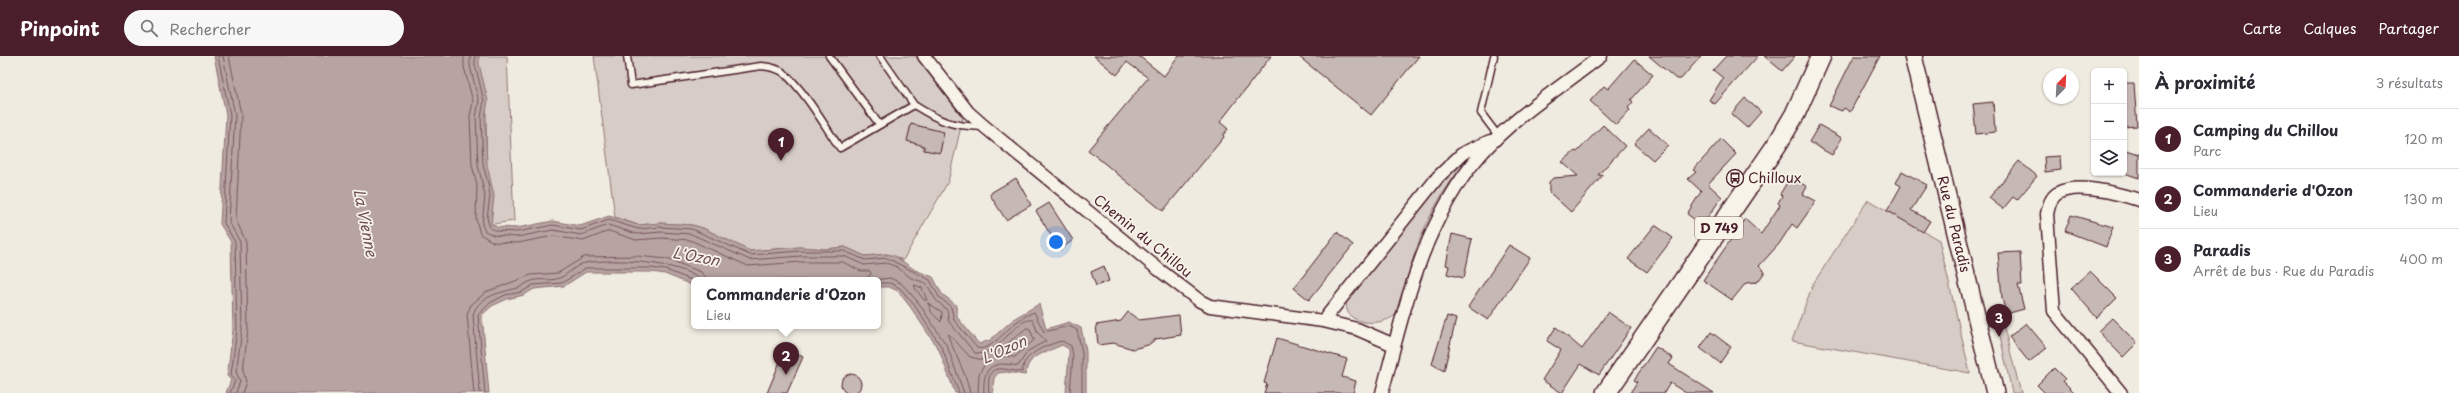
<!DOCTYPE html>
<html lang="fr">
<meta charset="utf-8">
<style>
:root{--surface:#fff;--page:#f7f7f7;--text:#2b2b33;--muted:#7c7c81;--line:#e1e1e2;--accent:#4a1f2b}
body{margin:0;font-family:"Playpen Sans",sans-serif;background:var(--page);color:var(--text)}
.controls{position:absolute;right:12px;top:12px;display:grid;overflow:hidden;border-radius:6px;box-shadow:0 1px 3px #0004}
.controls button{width:36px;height:36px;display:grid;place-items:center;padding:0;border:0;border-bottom:1px solid var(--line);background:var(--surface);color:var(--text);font:20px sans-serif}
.compass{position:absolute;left:2043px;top:12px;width:36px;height:36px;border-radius:50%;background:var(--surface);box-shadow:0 1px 3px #0004;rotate:24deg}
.you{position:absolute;left:1056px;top:186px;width:14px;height:14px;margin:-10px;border:3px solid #fff;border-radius:50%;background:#1a73e8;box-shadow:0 0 0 6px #1a73e833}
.badge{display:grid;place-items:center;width:26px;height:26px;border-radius:50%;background:var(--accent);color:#fff;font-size:13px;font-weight:700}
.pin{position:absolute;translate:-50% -33px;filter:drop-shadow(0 1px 2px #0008)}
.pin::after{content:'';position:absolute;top:21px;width:14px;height:12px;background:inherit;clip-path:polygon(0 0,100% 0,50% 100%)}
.popup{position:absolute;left:691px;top:221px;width:190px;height:52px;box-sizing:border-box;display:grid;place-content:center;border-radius:6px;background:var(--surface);filter:drop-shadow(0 1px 3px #0005);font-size:13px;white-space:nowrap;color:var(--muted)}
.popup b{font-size:15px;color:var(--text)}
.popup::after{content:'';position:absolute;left:50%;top:100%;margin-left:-8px;border:8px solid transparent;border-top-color:var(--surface)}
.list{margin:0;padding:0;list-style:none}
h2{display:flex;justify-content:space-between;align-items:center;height:52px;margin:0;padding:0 16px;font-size:17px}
h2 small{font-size:13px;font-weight:400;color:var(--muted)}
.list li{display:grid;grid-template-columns:26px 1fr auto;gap:12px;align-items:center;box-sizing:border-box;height:60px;padding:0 16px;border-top:1px solid var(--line)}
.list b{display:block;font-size:15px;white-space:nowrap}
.list p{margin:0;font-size:13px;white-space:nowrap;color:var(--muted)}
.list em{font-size:13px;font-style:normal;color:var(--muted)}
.icon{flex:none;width:22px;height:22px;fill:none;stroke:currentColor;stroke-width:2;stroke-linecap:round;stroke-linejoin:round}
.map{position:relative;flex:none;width:2139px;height:337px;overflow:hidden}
header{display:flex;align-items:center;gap:24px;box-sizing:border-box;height:56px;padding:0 20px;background:var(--accent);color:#fff}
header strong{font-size:19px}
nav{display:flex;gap:22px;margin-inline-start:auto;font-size:14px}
.search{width:280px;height:36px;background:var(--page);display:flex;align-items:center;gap:10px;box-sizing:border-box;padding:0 14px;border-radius:22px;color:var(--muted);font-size:15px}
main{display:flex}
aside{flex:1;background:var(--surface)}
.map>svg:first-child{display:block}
.green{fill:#d8cdc6;stroke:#917678}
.water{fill:#b7a4a2;stroke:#8b6f72}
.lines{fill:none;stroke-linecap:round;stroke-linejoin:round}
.shore{stroke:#76545b;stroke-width:1}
.building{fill:#c6b8b3;stroke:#4a1f2b}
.lane-casing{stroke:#4a1f2b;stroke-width:9}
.street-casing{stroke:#4a1f2b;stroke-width:15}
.secondary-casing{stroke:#4a1f2b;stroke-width:20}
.primary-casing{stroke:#4a1f2b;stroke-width:22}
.lane{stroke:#f7f3e8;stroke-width:6}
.street{stroke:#f7f3e8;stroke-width:12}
.secondary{stroke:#f7f3e8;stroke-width:17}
.primary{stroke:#f7f3e8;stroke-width:19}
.labels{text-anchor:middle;stroke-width:3.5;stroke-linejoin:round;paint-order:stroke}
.shield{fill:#f7f3e8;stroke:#7e5f64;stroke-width:1}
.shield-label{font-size:13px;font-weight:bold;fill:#4a1f2b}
.poi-label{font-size:14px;fill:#4a1f2b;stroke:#f7f3e8;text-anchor:start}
.street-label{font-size:14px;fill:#4a1f2b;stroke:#f7f3e8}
.water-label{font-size:15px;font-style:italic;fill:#704e55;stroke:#f7f3e8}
</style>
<header>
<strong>Pinpoint</strong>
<div class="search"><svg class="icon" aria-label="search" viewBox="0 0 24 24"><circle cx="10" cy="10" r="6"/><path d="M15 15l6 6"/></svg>Rechercher</div>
<nav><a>Carte</a><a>Calques</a><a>Partager</a></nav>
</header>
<main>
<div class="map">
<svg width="2139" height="337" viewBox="0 0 2139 337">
<rect width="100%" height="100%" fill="#f0ebe0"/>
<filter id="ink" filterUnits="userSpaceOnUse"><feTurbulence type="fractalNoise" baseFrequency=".025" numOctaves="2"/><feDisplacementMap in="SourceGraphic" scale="8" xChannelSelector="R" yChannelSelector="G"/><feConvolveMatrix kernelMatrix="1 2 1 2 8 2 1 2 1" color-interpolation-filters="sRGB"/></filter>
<g filter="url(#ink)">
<path class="green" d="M476 0H507L514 165 487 169 486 38Z
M594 0H915L963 62 948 126 903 204 887 198 865 200 845 191 826 193 800 191 750 195 703 172 692 169 661 167 638 169 615 161Z
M1470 98 1471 100C1443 131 1424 167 1412 206 1408 219 1405 245 1398 256 1385 273 1337 270 1348 242L1448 119Z
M1868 144 1939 184 1970 317 1792 285 1813 228Z
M1998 249 2021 337H2012L1994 251Z"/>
<path class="water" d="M214 0H479V8L488 45 485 61 487 109 494 140 491 168 497 171 517 172 553 165 580 170 609 160 638 169 661 167 692 169 703 172 750 195 800 191 826 193 845 191 865 200 887 198 895 200 915 214 933 221 942 238 955 248 957 253V261L979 288 990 284 1015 262 1039 248 1046 273 1069 266 1081 272 1086 295V337H1066L1069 298V293L1062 289 1034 301 1028 309 1025 319 1007 316 998 317 994 322 993 337H955L939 294 911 252 898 235 889 231H878V224H694V230L665 218 651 216H586L564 230 534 233 524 239 507 243 492 250 482 259 489 337H226L231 324 227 320 233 274 231 186 220 168 226 59Z"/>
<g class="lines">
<path class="shore" d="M218 0 230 59 224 167 235 186 237 274 231 318 235 325 230 337
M223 0 235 59 229 166 240 186 242 274 236 316 240 325 236 337
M229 0 241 58 236 164 246 186 248 274 243 314 246 326 242 337
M464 0V11L473 46 470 60 472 109 477 129 476 163 480 178 493 186 518 187 553 180 583 185 609 175 636 184 661 182 690 184 748 210 801 206H843L861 215H870L871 218 865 224
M470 0V10L479 46 476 61 478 109 485 140 482 169 485 175 493 179 517 181 553 174 581 179 608 169 637 178 661 176 691 178 750 204 801 200H844L864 209 886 207 897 211 911 222 926 227 936 244 947 254 949 266 975 297C998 303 1015 260 1033 264L1038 277 1046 285 1028 295 1018 310C994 305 982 309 984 337
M475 0V9L484 45 481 61 483 109 488 127 490 140 487 162 490 172 497 175 517 176 553 169 581 174 609 164 638 173 661 171 692 173 750 199 800 195H844L865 204 887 202 930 224 939 241 951 251 954 264 977 292C991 296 1007 272 1018 265 1023 261 1029 258 1034 256L1044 276 1069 270 1077 274 1082 296V337
M873 224 890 222 901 227 918 246 947 290 964 337
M878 227H890L900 232 915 250 942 292 959 337
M915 229 922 232 927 244H924L915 232Z
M928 247 942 256 941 266 932 257Z
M1027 272 1030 273 1034 284 1015 301 996 300V297Z
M474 337 467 258 471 249 486 236 531 219 558 217 584 201 637 200 667 203 701 216 708 224
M480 337 473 259C477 240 503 236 518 232 523 230 527 226 532 225 539 222 548 225 556 223 567 221 574 209 585 207 612 202 679 205 701 224
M485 337 478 259 490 247 505 239 522 236 533 229 562 227 586 212H651L666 214 694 225
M970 337 966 322 948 280 949 278 970 301 987 305 979 318 978 337
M989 337C985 303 1003 314 1022 316 1023 313 1023 310 1024 307 1031 295 1049 288 1062 285L1071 290 1073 299 1070 337"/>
</g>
<path class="building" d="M1094 0H1139L1164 20 1179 0H1271L1220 66 1228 73 1223 79 1224 81 1163 155 1088 94 1148 22 1127 6 1117 19Z
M1298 0H1419L1371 59Z
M1649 0H1701L1681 23H1676Z
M1726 0H1758L1715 48 1709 44 1723 22 1713 14Z
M1764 0H1795L1782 15Z
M1854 0H1880L1850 56 1844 52 1842 55 1829 50Z
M1634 3 1653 19 1631 44 1633 46 1628 52 1630 54 1616 69 1590 45 1604 30 1608 33Z
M2124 27H2134L2137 70 2124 71Z
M1745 42 1761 56 1747 72 1731 58Z
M1993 46 1995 76 1976 78 1973 48Z
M911 68 944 76 940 97 924 94V90L907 85Z
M1603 69 1625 90 1598 119H1603L1571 156 1549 136V126L1553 122 1578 120 1562 106 1575 95 1577 96Z
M1819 69 1842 82 1832 99 1809 86Z
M1649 72 1668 89 1653 104 1634 88Z
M1721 83 1736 98 1708 128 1722 141 1702 169 1687 158 1702 134 1701 135 1688 123 1696 116 1693 114Z
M2124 93 2139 98V122L2124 117Z
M2060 100 2061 114 2045 116 2044 101Z
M2019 105 2037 120 2017 144 2013 141 2003 153 1989 142Z
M1902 115 1927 129 1911 154 1930 165 1923 176 1887 155 1901 130 1896 127Z
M1791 120 1807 131 1803 138 1816 145 1797 172 1792 168 1779 188 1759 210 1765 216 1759 224 1757 226 1746 227 1732 244 1703 224 1745 163 1761 178 1780 149 1778 147 1782 140 1780 138Z
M1016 122 1031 149 1006 164 990 139 992 136Z
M1049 147 1073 184 1060 194 1036 155Z
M2071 159 2113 171 2106 191 2065 175Z
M1655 169 1673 182 1647 216 1628 203Z
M1337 176 1353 189 1309 244 1294 232Z
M1452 178 1472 183 1464 222 1447 218 1449 210 1446 209Z
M1509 189 1530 202 1488 264 1468 251Z
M2020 196 2022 229H2018L2024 253 2006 258 2002 242 1998 197Z
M1104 210 1109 225 1096 230 1091 216Z
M2090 215 2117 242 2097 262 2071 232Z
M1128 256 1139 264 1179 259 1181 279 1156 283 1148 289 1133 293 1113 287 1098 289 1096 269 1121 265Z
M1608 256 1631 272 1599 319 1581 308 1562 337 1542 324 1561 294 1547 285 1556 271 1582 293Z
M1447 260 1456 263 1444 315 1432 308Z
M2112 262 2137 287 2123 301 2098 275Z
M2026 267 2047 292 2029 306 2009 281Z
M1711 276 1731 291 1720 307 1700 292Z
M1277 282 1347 303 1342 321 1356 325 1353 337H1264L1267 328 1264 327Z
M1656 291 1673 302 1669 308 1714 337H1686L1670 327 1664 337H1630L1637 326 1634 324Z
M789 294 803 301 787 337H767L784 296Z
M2054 312 2065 323 2063 325 2075 337H2045L2037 329Z
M841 328a10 10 0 1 1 20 0a10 10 0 1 1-20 0Z"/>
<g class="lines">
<g class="lane-casing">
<path id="lane" d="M627 0 631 29 761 10C769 11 778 12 784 17 805 35 824 69 840 92L914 49C941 66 951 70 983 71
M829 0 879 68
M880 0 914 49
M1494 0 1481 57 1499 81"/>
</g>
<g class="street-casing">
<path id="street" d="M924 0 968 56 985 71 1158 213 1200 245 1210 250 1323 265 1357 273 1394 289
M1323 265 1438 121 1463 97 1490 85
M1382 337C1404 254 1423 164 1481 98 1515 60 1561 31 1601 0
M2121 337 2054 255 2047 158C2049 150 2050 142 2058 137 2077 126 2120 138 2139 144"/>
</g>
<g class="secondary-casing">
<g id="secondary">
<path id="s1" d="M1913 0 1995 337"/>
</g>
</g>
<g class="primary-casing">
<path id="primary" d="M1606 337 1778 87 1795 58 1821 0"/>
</g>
<use href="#lane" class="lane"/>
<use href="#street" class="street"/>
<use href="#secondary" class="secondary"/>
<use href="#primary" class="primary"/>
</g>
</g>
<defs>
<g id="bus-ring" transform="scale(0.9)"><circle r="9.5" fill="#f7f3e8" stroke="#4a1f2b" stroke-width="1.5"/><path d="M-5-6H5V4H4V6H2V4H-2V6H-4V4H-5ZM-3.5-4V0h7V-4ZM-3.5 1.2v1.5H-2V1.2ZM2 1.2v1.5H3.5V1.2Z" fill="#4a1f2b"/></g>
</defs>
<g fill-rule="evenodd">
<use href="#bus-ring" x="1735" y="122"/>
</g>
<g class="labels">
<rect class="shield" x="1695" y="161" width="48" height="22" rx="3"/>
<g class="shield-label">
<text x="1719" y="177">D 749</text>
</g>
<g class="poi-label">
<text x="1748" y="127">Chilloux</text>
</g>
<g class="street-label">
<text dy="5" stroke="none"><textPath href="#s1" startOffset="173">Rue du Paradis</textPath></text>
<text transform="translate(1143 180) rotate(39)" y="5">Chemin du Chillou</text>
</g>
<g class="water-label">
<text transform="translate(365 167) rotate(79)" y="5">La Vienne</text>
<text transform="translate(696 201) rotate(10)" y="5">L'Ozon</text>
<text transform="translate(1004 294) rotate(-24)" y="5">L'Ozon</text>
</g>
</g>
</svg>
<div class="controls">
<button>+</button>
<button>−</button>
<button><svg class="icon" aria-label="layers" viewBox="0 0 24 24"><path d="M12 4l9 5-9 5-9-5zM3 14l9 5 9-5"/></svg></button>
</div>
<svg class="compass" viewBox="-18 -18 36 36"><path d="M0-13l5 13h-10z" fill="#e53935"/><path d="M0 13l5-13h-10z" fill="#7c7c81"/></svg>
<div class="you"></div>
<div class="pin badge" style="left:781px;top:105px">1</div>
<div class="pin badge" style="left:786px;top:319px">2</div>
<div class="popup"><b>Commanderie d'Ozon</b>Lieu</div>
<div class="pin badge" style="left:1999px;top:281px">3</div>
</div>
<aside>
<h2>À proximité<small>3 résultats</small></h2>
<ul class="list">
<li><span class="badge">1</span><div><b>Camping du Chillou</b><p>Parc</p></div><em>120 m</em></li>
<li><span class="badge">2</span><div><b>Commanderie d'Ozon</b><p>Lieu</p></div><em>130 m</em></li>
<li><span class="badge">3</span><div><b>Paradis</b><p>Arrêt de bus · Rue du Paradis</p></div><em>400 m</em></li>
</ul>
</aside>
</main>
